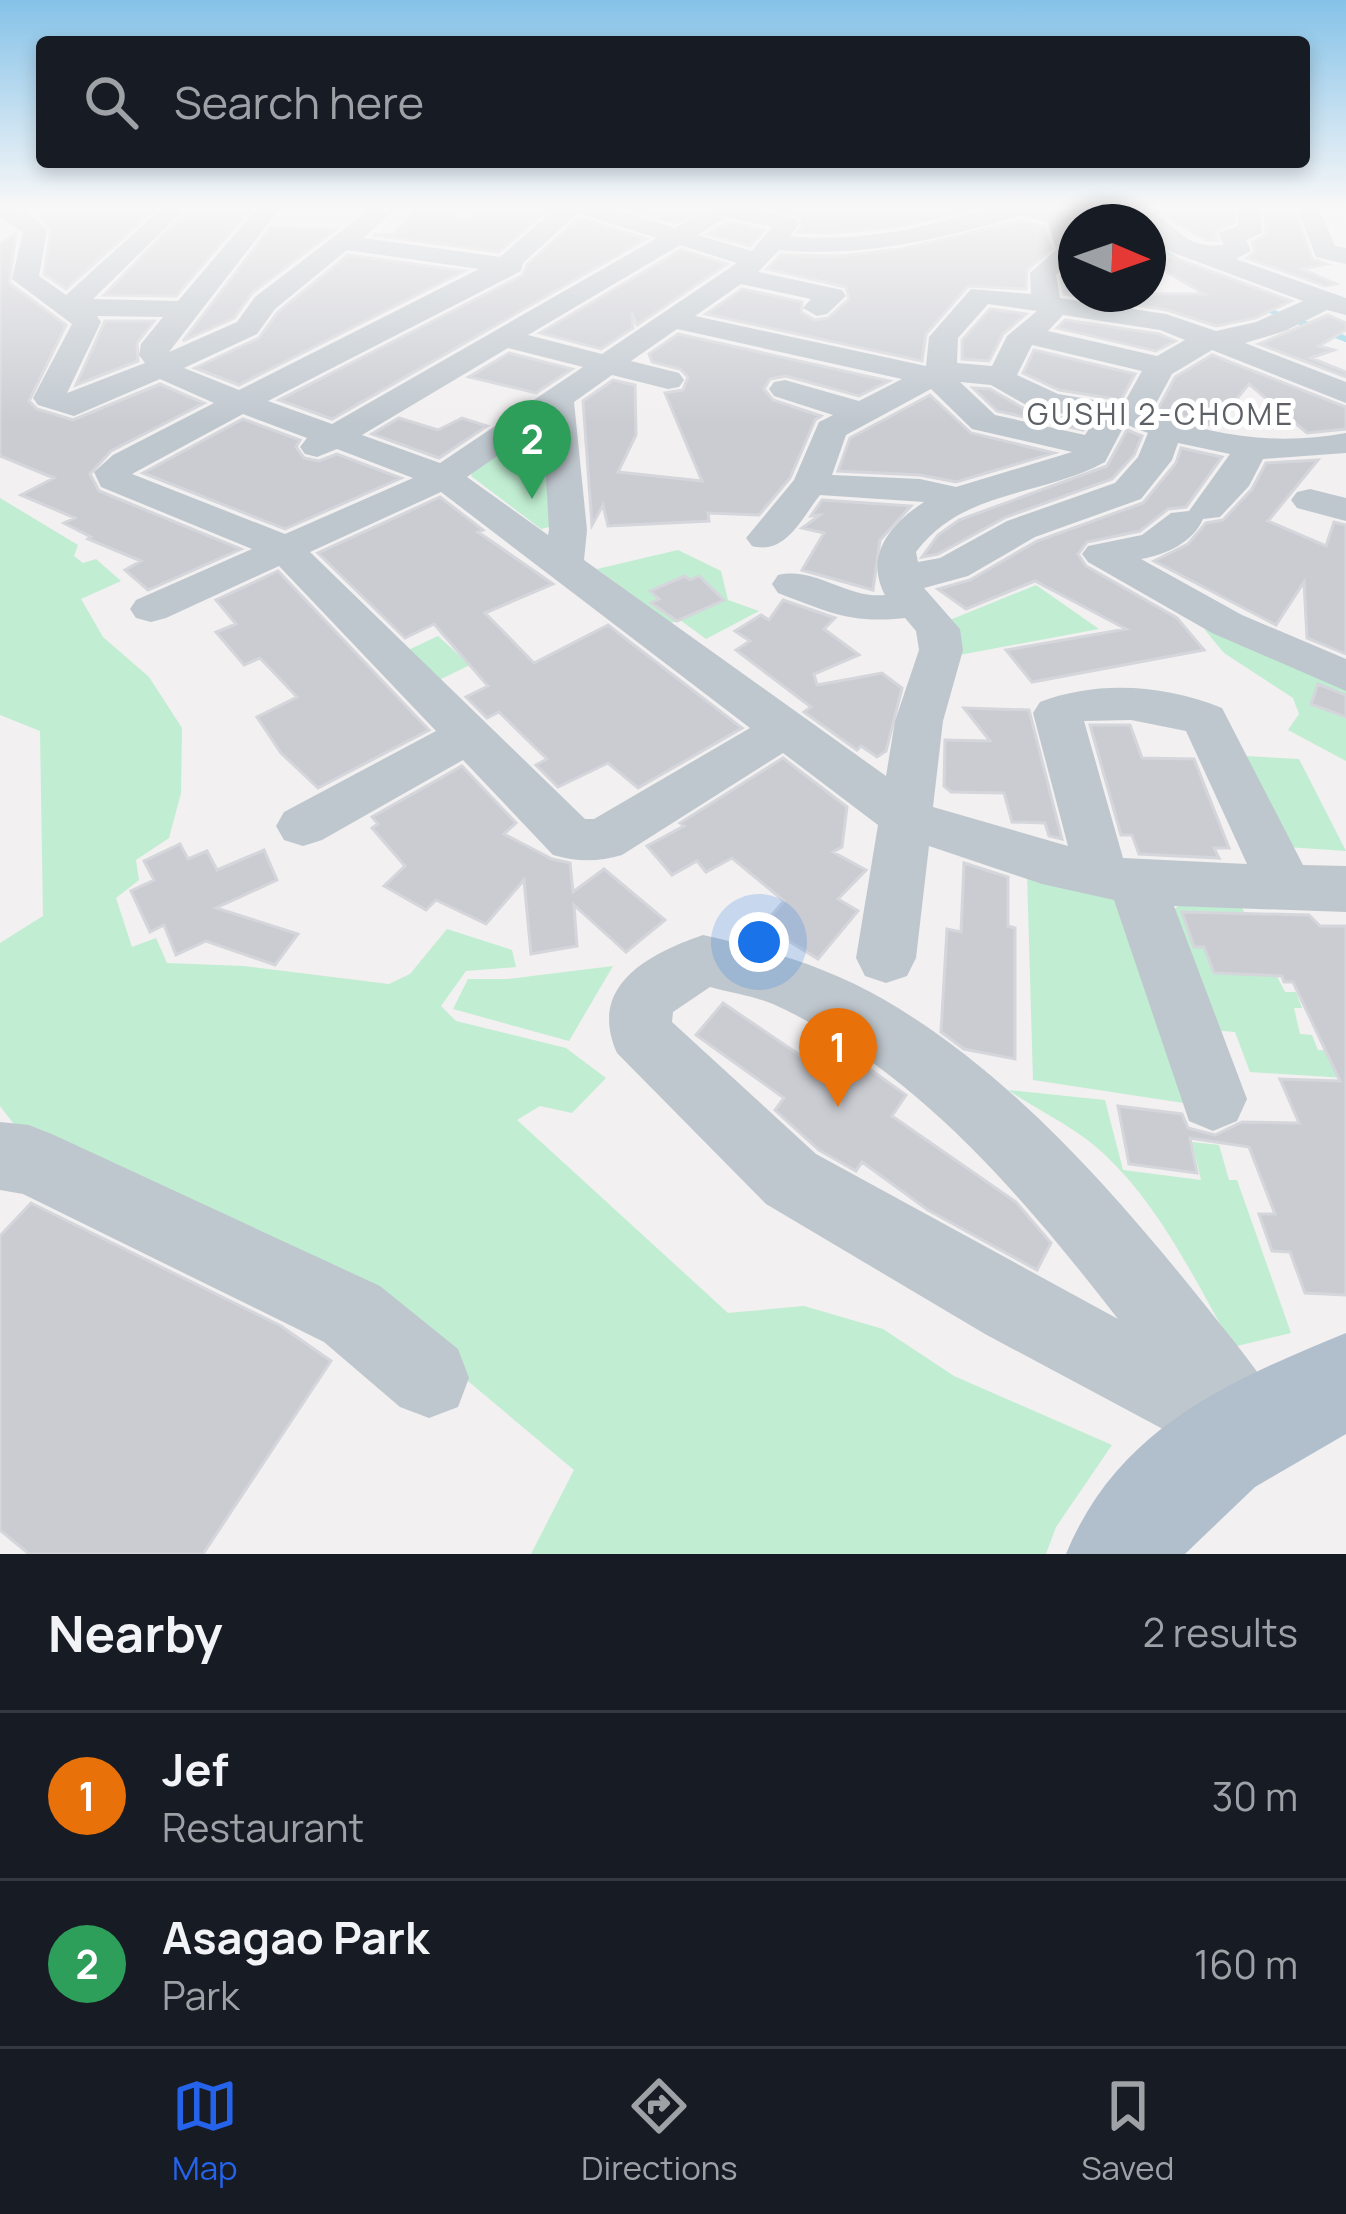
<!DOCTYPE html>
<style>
:root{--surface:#171b24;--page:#20242c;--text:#f1f3f6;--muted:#9ea1a6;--line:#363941;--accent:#2563eb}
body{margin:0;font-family:Manrope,sans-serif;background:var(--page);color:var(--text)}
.compass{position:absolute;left:1058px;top:204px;width:108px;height:108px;border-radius:50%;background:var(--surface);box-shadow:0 6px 18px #0003;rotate:92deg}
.you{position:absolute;left:759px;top:942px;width:42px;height:42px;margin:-30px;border:9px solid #fff;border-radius:50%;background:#1a73e8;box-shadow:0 0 0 18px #1a73e833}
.badge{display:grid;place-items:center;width:78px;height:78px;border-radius:50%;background:var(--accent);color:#fff;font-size:39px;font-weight:700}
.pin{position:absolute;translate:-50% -99px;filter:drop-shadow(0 3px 6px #0008)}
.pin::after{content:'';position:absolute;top:63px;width:42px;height:36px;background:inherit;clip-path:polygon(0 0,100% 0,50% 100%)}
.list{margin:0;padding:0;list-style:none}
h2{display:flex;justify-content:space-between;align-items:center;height:156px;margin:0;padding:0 48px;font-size:51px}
h2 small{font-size:39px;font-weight:400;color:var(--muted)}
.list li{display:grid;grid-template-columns:78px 1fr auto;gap:36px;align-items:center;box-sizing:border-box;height:168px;padding:0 48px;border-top:3px solid var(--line)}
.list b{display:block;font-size:45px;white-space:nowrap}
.list p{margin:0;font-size:39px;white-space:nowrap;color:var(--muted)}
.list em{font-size:39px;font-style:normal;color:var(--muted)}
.icon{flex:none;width:66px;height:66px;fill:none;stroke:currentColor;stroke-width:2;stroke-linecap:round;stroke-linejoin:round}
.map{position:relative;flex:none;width:1346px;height:1554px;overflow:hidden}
.search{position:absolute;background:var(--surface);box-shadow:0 6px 18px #0003;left:36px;right:36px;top:36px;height:132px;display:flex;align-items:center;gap:30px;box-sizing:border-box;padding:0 42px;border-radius:12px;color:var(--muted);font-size:45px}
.sheet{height:492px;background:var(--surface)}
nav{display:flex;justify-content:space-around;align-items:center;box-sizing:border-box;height:168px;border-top:3px solid var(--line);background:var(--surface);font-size:33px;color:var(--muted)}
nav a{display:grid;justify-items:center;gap:6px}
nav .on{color:var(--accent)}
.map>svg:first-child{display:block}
.green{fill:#c1edd2}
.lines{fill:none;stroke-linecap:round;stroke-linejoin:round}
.stream-far1{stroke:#91d6e8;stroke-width:4.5}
.stream{stroke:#91d6e8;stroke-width:6}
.building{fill:#caccd2;stroke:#d5d6db;stroke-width:3}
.minor{fill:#bfc7ce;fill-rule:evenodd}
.major{fill:#b1bfcd;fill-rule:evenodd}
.labels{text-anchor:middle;stroke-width:10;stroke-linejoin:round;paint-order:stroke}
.far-neighbourhood-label{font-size:30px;letter-spacing:3px;fill:#5d6065;stroke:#fff}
</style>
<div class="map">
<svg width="1346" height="1554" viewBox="0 0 1346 1554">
<rect width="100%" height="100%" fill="#f2f0f0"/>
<path class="green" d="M538 423 556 424 564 523 541 529 471 476 474 468Z
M0 498 78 545 74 556 83 563 96 559 121 581 81 599 103 637 149 677 182 728 181 793 169 838 136 860 139 880 116 898 132 947 156 938 167 963 243 966 389 984 410 974 447 929 512 950 516 967 466 971 441 1006 456 1021 566 1048 606 1078 572 1113 540 1106 517 1120 728 1313 804 1306 883 1329 954 1376 1112 1445 1056 1527 1046 1554H531L574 1470 370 1299 333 1277 13 1123 0 1106V943L43 916 40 731 0 715Z
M678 550 721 571 728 600 759 611 706 639 680 620 671 623 597 569Z
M1036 585 1099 629 954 656 940 624Z
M1215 625 1346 686V761L1288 730 1299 714 1293 698 1224 653 1205 630Z
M438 636 470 665 435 682 404 652Z
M1245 756 1299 759 1346 851 1287 847Z
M1027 873 1115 900 1190 1104 1033 1080Z
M1182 900 1240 904 1285 992H1296L1302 1008H1294L1300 1034 1312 1035 1318 1050 1343 1051 1346 1078 1250 1072 1235 1032 1210 1030 1169 917Z
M613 966 569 1041 453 1009 468 979H508Z
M1008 1090 1105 1100 1123 1170 1201 1180 1192 1142 1219 1145 1229 1180H1237L1291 1333 1233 1347C1193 1277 1157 1199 1095 1146 1070 1125 1036 1109 1008 1090Z"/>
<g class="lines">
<path class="stream-far1" d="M1148 243 1192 268
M1259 307 1309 325"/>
<path class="stream" d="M1300 322 1346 339"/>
</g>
<path class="building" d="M55 207H157L66 289 44 274 51 231 40 217Z
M191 207 251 208 176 296 104 295Z
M498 207H551L499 252 373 235 394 234 416 210H438L468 222 481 212 497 213Z
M620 207H710L674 223Z
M764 207H983L891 228 828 233 798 232 803 224 799 216Z
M1060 207H1118L1139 222H1083Z
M1150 207H1234V223L1214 231 1217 240H1206Z
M1264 207H1293L1312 259 1326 264 1302 269 1336 284 1325 286 1247 258 1255 252 1252 242 1266 235Z
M579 218 646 239 332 419 279 400 523 275 527 265Z
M1020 221 1044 226 1051 249 1027 270 1026 289 968 286 926 334 922 361 706 314 742 289 802 302 801 312 815 320 828 318 849 299 846 287 767 269 781 255 841 256 902 249Z
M728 222 764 230 750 246 708 234Z
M271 227 335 230 252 293 234 318 183 341Z
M1148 230 1164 254 1291 301 1255 318 1216 326 1167 310 1064 294 1061 277 1076 265V294H1204L1148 261Z
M16 233 9 283 66 325 29 401 37 409 73 420 160 384 204 403 111 451 90 474 99 491 241 549 148 590 125 570 141 561 88 539 91 537 64 523 75 518 21 495 54 478 0 456V244Z
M681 250 727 264 637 325 632 313 633 328 601 349 540 333Z
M348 255 464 271 239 385 195 368 259 338 278 312Z
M990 309 1026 314 1003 334 989 361 962 359V340Z
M1328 315 1346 323V330L1319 346 1334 350 1311 358 1346 372V377L1259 344Z
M1065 320 1159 334 1175 341 1156 351 1057 328Z
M105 321H154L137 343 138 361 76 385Z
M678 334 889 381 859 396 786 376 770 379 764 389 773 400 821 416 815 420 790 478 759 515 708 513 709 521 608 526 603 505 592 525 583 401 613 380 635 385 636 435 618 472 702 481 665 393 683 390 688 377 680 369 652 362 649 354Z
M1034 350 1135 374 1121 400 1059 390 1023 373Z
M509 353 572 369 536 393 469 377Z
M1212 355 1346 407V429L1307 433 1249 384 1214 426 1158 409 1175 377Z
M973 388 990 389 1025 409 1087 424 1083 430 997 411Z
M930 395 971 433 1054 453 956 482 920 475 838 471 850 438Z
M399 418 438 430 462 418 487 426 439 458 372 434Z
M243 419 300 440 296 447 304 458 319 461 337 454 401 478 285 529 143 473Z
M1127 430 1142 436 1134 455 1112 479 1006 517 938 554 922 557 938 535 959 520 1107 466Z
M1181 448 1222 457 1186 507 1168 509 1140 531 1087 542 1078 554 1086 566 1177 618 1204 650 1032 682 1006 650 1126 629 1035 581 966 609 938 589 970 580 1037 541 1143 503 1176 463Z
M1318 460 1268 521 1326 546 1334 522 1346 525V654L1307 638 1304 582 1276 625 1154 561 1188 544 1206 523 1223 520 1252 489 1266 463Z
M440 497 483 530 478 532 553 584 485 613 534 663 608 625 742 728 638 788 608 763 558 787 536 765 547 759 499 712 487 718 466 697 488 686 434 624 405 638 318 553Z
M822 500 911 506 880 540 873 590 802 570 824 533 802 528 820 515 811 516Z
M278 571 429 730 318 788 281 753 257 717 297 697 260 658 244 665 216 632 236 624 216 600Z
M685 576 690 580 699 576 724 600 677 621 651 603 659 599 650 591Z
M783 600 835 618 824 629 859 655 814 674 817 685 882 673 902 688 886 751 877 757 861 746 857 750 804 712 811 707 736 650 750 641 735 631 761 615 769 620Z
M1318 684 1346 695V717L1311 704Z
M964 708 1029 710 1062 839 1049 836 1045 823 1012 822 1004 793 951 792 944 786 945 740 990 741Z
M1090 725H1130L1142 758 1194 759 1229 848H1214L1219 858 1139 854 1132 835H1121Z
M783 758 847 807 842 847 833 852 866 870 838 899 858 911 818 959 763 925 784 901 732 858 706 872 697 861 672 875 647 846 684 826 680 823Z
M462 766 516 823 504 834 552 859 570 863 573 892 604 869 665 920 626 952 574 905 577 946 531 954 524 880 486 924 436 900 426 910 384 886 405 866 372 828 378 824 372 817Z
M180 844 188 859 207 851 217 870 264 850 277 880 216 908 298 934 275 965 206 941 176 955 164 925 150 932 131 891 154 880 144 861Z
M964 863 1008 877V926L1015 928V1059L964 1049 941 1032 947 929 961 932Z
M1182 912 1309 915 1320 926H1346V1295L1305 1293 1290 1252 1272 1251 1259 1214H1275L1249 1147 1190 1138 1197 1173 1129 1164 1118 1106 1182 1114 1188 1128 1215 1135 1242 1122 1299 1123 1280 1079 1340 1081 1293 982H1284L1282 976 1214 973 1204 947H1194Z
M723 1003 810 1062 828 1039 906 1095 892 1116 1016 1202 1051 1243 1037 1270 928 1210 862 1162 856 1171 819 1150 775 1110 784 1098 696 1035Z
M31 1203 281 1326 331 1361 203 1554H29L0 1530V1236Z"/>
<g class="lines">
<path class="minor" d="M0 207C17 207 36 217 47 230L39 276 66 295 163 207H187L93 299 178 301 258 207H281L169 352 237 322 255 297 373 207H398L363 238 500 257 558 207H605L675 228C726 198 739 205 795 219L799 224 790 236C824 240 858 237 892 232 939 226 1034 186 1072 218L1076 259 1056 275 1060 298 1166 314 1216 331 1256 322 1303 301 1166 250 1148 222 1122 207C1179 205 1167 250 1224 245L1218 233 1238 226V207H1260L1262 233 1246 240 1251 251 1236 259 1346 298V315L1327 310 1285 331 1245 343 1346 382V403L1212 350 1172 374 1152 411C1213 438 1281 445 1346 433V453L1263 459 1249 486 1220 517 1203 519C1193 542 1166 555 1141 559L1242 615 1346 659V691L1212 633 1088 562 1082 554 1088 546 1142 535 1171 513 1189 511 1230 454 1178 443 1172 460 1141 499 1035 537 968 576 924 588 960 629 963 650 943 721 933 807 1068 846 1033 713 1040 702C1099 680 1164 685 1222 708L1303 865 1346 866V912L1174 906 1247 1099 1237 1121 1213 1131 1189 1121 1114 900 1042 884 929 846 916 958 907 976 886 983 865 976 856 958 878 825 783 753 622 855C598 862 577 862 553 855L463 760 322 840 303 846 284 840 276 826 284 812 436 731 279 566 166 618 151 622 136 618 130 609 136 600 252 549 101 487 94 472 113 455 214 403 160 379 74 416 38 405 33 398 72 324 12 279 23 232 0 218ZM578 213 657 238 332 424 268 401 521 271 523 263ZM1020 216 1048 222 1056 250 1030 273 1031 294 971 289 929 337 926 366 695 316 741 284 811 299 803 308 817 316 827 314 846 296 842 290 758 272 779 250C862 258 941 239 1020 216ZM727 217 772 227 752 251 697 235ZM680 245 737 263 602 354 528 335ZM347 250 479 269 239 390 184 368 257 334 275 309ZM988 304 1037 311 1007 336 992 366 957 363 958 338ZM1063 315 1160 330 1185 340 1157 356 1048 331ZM97 316 163 317 141 344 139 355 145 363 67 393 101 322ZM677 329 902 379 859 401 785 380 774 382 769 389 774 396 833 415 819 422 794 480 746 538 752 546C786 555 801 519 820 495L924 502C890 524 864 556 885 595 847 599 815 566 778 575L772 584 778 593C829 612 849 624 905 618L916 631 919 650 895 721 886 776 584 560 587 530 574 402 612 375 668 389 679 387 684 380 679 373 631 361ZM1032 345 1142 371 1123 405 1058 394 1017 375ZM508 348 583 367 440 463 362 435ZM960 382 991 385 1026 405 1094 421 1085 435 995 415ZM931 389 972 429 1072 452 956 487 920 479 832 475 846 435ZM243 414 307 438 300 447 305 454 317 457 337 449 413 478 285 534 132 474ZM543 424 549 530 548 535 467 477ZM1125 424 1148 433 1138 457 1115 483 1007 521 940 558 918 562 916 552C963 489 1041 497 1105 462ZM441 492 750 728 594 819H585L310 552ZM1131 720 1186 731 1247 864 1123 858 1084 721Z
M1297 207H1319L1335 246 1346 248V264L1316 257Z
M1310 489 1346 498V521L1297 508 1291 500 1297 492Z
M703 935C766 949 826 966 883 999 1009 1072 1111 1188 1201 1300 1233 1341 1269 1380 1289 1428L1277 1458 1247 1470 1217 1458 985 1334 766 1204 617 1053C587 986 648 954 703 935ZM710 987C731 993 754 996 773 1004 916 1069 1024 1198 1118 1319L816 1154 672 1022 673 1012Z
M0 1122 29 1125 54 1135 380 1286 458 1349 469 1378 458 1407 429 1418 400 1407 324 1342 23 1194 0 1190Z"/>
<path class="major" d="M1346 1333V1434L1255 1487 1185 1554H1066C1118 1428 1227 1382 1346 1333Z"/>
</g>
<linearGradient id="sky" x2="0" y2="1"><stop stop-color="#85c2e8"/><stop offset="0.49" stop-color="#f9f8f8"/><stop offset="1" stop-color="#f9f8f8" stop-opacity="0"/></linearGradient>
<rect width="1346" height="424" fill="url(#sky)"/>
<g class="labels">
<g class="far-neighbourhood-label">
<text x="1161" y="425">GUSHI 2-CHOME</text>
</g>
</g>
</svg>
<svg class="compass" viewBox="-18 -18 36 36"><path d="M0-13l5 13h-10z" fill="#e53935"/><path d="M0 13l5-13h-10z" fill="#9ea1a6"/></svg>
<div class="you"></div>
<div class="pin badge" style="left:838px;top:1107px;background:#e8710a">1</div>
<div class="pin badge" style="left:532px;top:499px;background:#2e9e5b">2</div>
<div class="search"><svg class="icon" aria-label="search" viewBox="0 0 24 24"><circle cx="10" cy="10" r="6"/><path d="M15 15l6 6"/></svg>Search here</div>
</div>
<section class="sheet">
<h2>Nearby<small>2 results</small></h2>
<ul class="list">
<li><span class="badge" style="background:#e8710a">1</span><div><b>Jef</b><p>Restaurant</p></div><em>30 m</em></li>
<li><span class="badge" style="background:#2e9e5b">2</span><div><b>Asagao Park</b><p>Park</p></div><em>160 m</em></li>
</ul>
</section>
<nav>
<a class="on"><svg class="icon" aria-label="map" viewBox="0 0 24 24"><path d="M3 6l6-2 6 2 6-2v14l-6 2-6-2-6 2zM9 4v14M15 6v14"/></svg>Map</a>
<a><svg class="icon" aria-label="directions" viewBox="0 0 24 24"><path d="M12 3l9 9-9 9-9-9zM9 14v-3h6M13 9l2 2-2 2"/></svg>Directions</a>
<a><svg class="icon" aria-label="saved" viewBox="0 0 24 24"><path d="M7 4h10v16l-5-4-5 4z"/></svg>Saved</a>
</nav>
